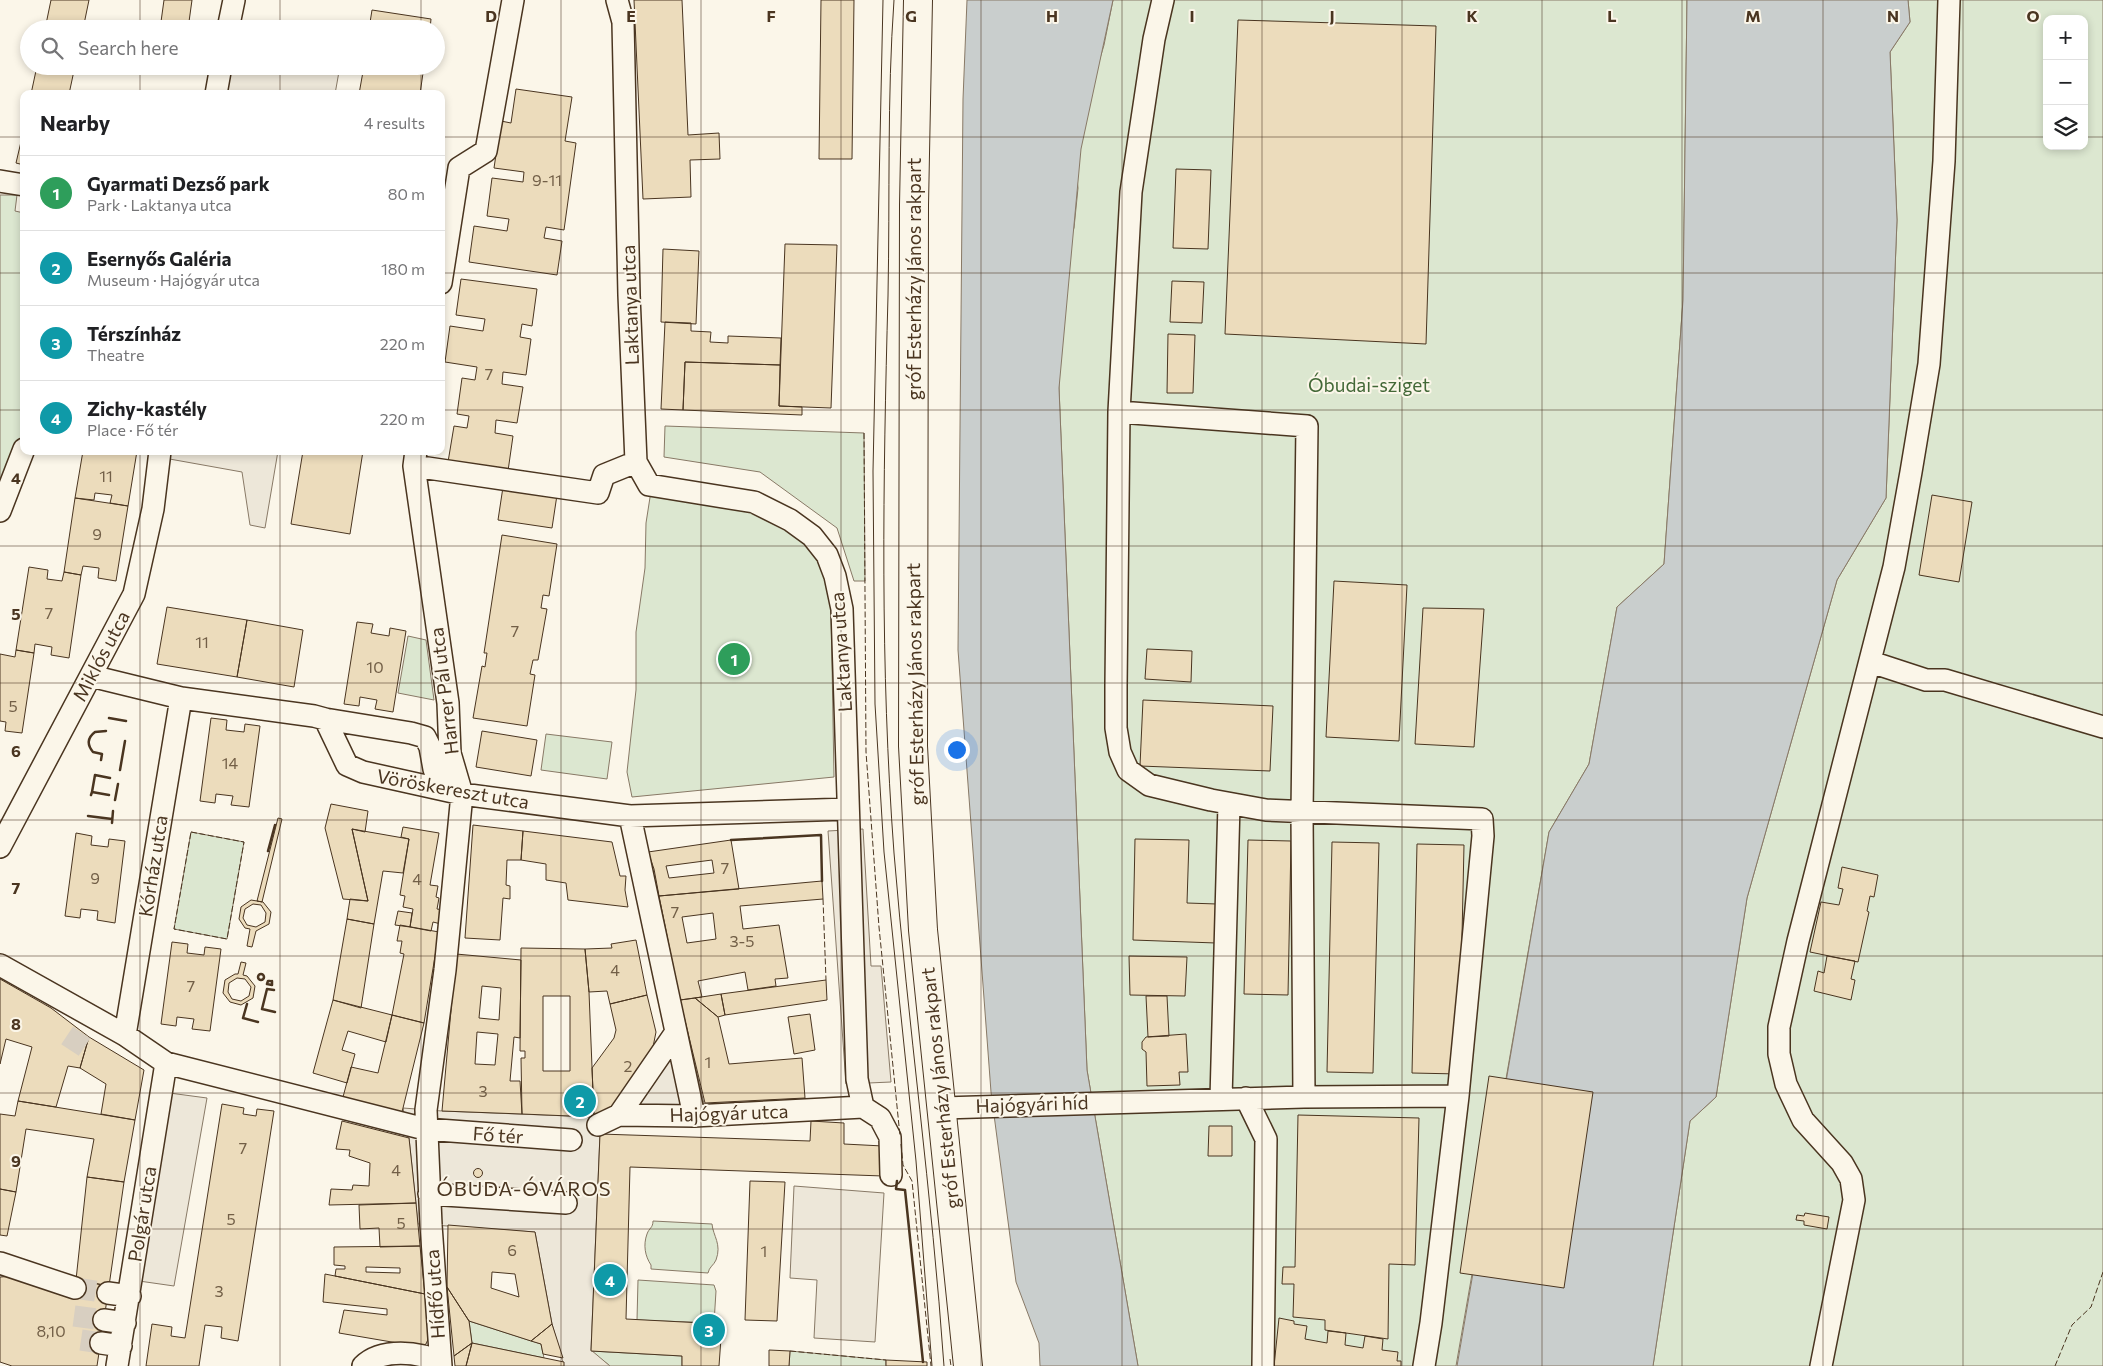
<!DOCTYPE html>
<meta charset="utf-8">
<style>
:root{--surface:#fff;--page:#f2f2f2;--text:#202124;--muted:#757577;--line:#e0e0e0;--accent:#c62828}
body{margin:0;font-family:Commissioner,sans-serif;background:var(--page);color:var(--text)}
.controls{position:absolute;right:15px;top:15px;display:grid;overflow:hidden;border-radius:10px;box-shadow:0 2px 8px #0003}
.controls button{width:45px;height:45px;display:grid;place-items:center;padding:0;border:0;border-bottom:1px solid var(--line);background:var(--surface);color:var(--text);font:25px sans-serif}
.you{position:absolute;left:956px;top:749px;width:18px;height:18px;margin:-12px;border:4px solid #fff;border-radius:50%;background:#1a73e8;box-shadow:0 0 0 8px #1a73e833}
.badge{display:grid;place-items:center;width:32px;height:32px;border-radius:50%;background:var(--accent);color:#fff;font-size:16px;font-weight:700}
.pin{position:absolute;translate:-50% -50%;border:2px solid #fff;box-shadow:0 1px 5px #0006}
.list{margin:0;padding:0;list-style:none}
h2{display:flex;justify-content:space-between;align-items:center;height:65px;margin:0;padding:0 20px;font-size:21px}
h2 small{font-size:16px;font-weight:400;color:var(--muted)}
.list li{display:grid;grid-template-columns:32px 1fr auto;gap:15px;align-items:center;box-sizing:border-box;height:75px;padding:0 20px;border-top:1px solid var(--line)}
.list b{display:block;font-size:19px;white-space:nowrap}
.list p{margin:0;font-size:16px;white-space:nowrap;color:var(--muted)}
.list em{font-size:16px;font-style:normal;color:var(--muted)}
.icon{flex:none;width:28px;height:28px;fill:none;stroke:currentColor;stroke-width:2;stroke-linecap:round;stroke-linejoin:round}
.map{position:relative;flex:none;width:2103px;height:1366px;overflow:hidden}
.search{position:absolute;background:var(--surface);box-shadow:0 2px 8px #0003;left:20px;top:20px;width:425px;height:55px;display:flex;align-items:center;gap:12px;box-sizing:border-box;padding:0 18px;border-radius:28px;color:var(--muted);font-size:19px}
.panel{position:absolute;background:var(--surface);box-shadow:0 2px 8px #0003;left:20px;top:90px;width:425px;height:365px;border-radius:10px}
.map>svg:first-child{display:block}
.green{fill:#dce7d0;stroke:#887966;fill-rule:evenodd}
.parking{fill:#ede7d9;stroke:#887966}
.water{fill:#c9cecd;stroke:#887966}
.building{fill:#ecdcbc;stroke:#4a3520;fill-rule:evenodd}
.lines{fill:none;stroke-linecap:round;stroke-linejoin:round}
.minor-tunnel{stroke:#d8cfc1;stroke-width:21;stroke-dasharray:21 11;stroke-linecap:butt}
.minor-casing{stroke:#4a3520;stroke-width:24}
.major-casing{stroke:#4a3520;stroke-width:30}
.minor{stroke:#fbf6e9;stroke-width:21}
.major{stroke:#fbf6e9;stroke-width:28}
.tram{stroke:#4a3520;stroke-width:1}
.fence{stroke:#4a3520;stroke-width:1;stroke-dasharray:6 2.5;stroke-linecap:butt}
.wall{stroke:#4a3520;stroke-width:2.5}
.grid{fill:none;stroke:#4a3520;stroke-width:1;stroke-opacity:0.55}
.labels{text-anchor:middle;stroke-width:4;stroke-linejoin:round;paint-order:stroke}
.number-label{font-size:16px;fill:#725f47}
.street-label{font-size:19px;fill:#4a3520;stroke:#fbf6e9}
.park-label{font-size:19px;fill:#436837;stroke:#fbf6e9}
.neighbourhood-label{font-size:20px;letter-spacing:1px;fill:#4a3520;stroke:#fbf6e9}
.grid-label{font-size:16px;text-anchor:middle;font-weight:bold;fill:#4a3520;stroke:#fbf6e9;stroke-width:4;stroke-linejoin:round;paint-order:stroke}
</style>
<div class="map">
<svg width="2103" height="1366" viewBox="0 0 2103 1366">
<rect width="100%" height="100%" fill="#fbf6e9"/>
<path class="green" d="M1113 0H1687L1683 300 1664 564 1617 607 1589 764 1549 832 1456 1366H1138L1087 1070 1059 388 1058 263 1074 228 1078 188 1073 148 1104 45Z
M1908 0H2103V1366H1653L1690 1121 1716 1097 1747 898 1837 580 1886 498 1897 220 1890 52 1910 22ZM2047 19H2084V146H2047Z
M0 195H17L15 211 24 213V438L0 499Z
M665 426 864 433 865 581H854L837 528 760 472 664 457Z
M651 491 751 510 786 527 808 545 821 563 831 606 834 777 632 797 627 772 636 690V632L645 568 646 523Z
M408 636 426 640 434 700 398 693Z
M546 734 612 742 607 779 541 770Z
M191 832 244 842 227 939 174 929Z
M653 1221 712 1224C713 1236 722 1244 716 1260 714 1265 709 1267 708 1273L651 1269V1265C645 1256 643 1245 647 1234 649 1228 653 1228 653 1221Z
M638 1280 714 1285 716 1291 714 1323 637 1320Z
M469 1321 541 1344 544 1358 472 1343Z
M591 1351 682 1356V1366H610Z
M790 1351 886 1360V1366H789Z"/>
<path class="parking" d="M229 66H340L335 94H224Z
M165 451H278L265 528 250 525 242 472 164 458Z
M863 829 871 966H881L891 1082 846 1084 828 831Z
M691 1049 707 1116 619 1115 600 1134 591 1350 610 1366H564L552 1324 535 1232 418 1224 409 1138 403 1108 442 1111 594 1117 652 1052Z
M162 1092 207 1098 174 1286 132 1280Z
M794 1186 884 1193 875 1342 814 1338 817 1280 790 1278Z"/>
<path class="water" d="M967 0H1113L1081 149 1059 388 1087 1070 1138 1366H1040L1039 1343 1016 1282 991 1092 958 650 963 99Z
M1687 0H1908L1910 22 1890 52 1897 220 1886 498 1837 580 1747 898 1716 1097 1690 1121 1653 1366H1457L1549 832 1589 764 1617 607 1664 564 1683 300Z"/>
<path class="building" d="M51 0H89L83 29H45Z
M164 0H192L188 29H160Z
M634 0H682L688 135 719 133 720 159 690 160 691 197 643 199Z
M821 0H854L852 159H819Z
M372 10 431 19 430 29H369Z
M1238 20 1436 26 1426 344 1225 334Z
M37 66H75L69 94H31Z
M364 66H424L420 94H359Z
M516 89 572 97 565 141 576 143 564 230 546 227 544 238 562 241 557 275 469 262 474 226 507 231 509 219 487 216 492 178 523 182 524 172 494 168 501 121 511 123Z
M24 129V165L16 163Z
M1176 169 1211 170 1208 249 1173 248Z
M785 244 837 245 831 408 779 406Z
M663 249 699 251 696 324 661 322Z
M461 279 537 289 532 326 522 324 520 337 531 339 526 375 503 372 502 384 523 387 517 423 496 420 495 433 513 436 508 471 448 462 454 426 467 428 469 416 457 414 462 378 475 380 477 367 445 362 450 326 483 331 485 319 456 315Z
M1172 281 1204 282 1202 323 1170 322Z
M665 322 691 323V331L711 332 710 342 728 343V336L781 338 780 365 685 362 683 410 661 409Z
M1168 334 1195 335 1193 393H1167Z
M685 362 780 365 779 406 802 407V415L683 410Z
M83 451H137L128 506 110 503 112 495 95 493 94 500 75 498Z
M303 451H363L350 534 291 524Z
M503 487 557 495 552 528 498 520Z
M1932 495 1972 502 1959 582 1919 575Z
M75 498 128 506 116 581 98 578 99 568 83 566 81 575 64 572Z
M502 535 557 544 549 596 543 595 541 608 547 609 538 660H533L530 674 535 675 527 726 473 718 482 666 485 667 487 653H484Z
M29 567 48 570 47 579 62 581 64 572 81 575 69 658 51 655 52 647 35 644 34 653 16 650Z
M1334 581 1407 585 1399 741 1326 737Z
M167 607 247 620 237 677 157 664Z
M1423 608 1484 609 1474 747 1415 744Z
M247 620 303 630 294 687 237 677Z
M357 622 373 624 371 633 389 636 390 628 406 631 393 712 375 709 377 700 360 697 359 706 344 704Z
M1147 649 1192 651 1191 682 1145 679Z
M16 650 34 653 22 733 5 731 6 722 0 721V654L15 657Z
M1143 700 1273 706 1270 771 1140 766Z
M211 718 227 720 226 730 244 732 245 724 260 726 249 807 231 805 233 796 216 794 215 803 200 801Z
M482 731 537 740 531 776 476 767Z
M331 804 368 811 365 832 352 829 368 901 343 899 325 828Z
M278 818 282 819 262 902 257 901Z
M473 825 523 831 521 860H507L506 885 510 886V899L503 898 500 940 465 938Z
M403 827 439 833 430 885 438 886 436 897 439 898 437 909 443 910 441 924 433 922 431 931 410 927 413 909 403 907 405 896 400 895 409 839 401 837Z
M352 829 409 839 403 873 383 871 374 924 347 919 350 899 368 901Z
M523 831 612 842 620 876H626L625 890 628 907 568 900 566 883 546 880V864L521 860Z
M76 833 92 836 91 845 108 847 109 839 125 841 115 923 97 920 98 911 81 909 80 918 65 916Z
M1135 839 1189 840 1187 903 1217 904 1216 943 1133 940Z
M731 840 739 889 659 896 654 869 648 852ZM712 860 714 873 669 878 666 866Z
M1248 840 1291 841 1288 995 1244 994Z
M1332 842 1379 843 1373 1073 1327 1072Z
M1417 844 1464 845 1459 1074 1412 1073Z
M1842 867 1878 875 1874 897 1870 896 1867 911 1869 912 1858 962 1810 952 1821 902 1839 905 1843 889 1838 888Z
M822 881 823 899 740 906 743 929 779 925 788 978 775 979 776 986 748 990 745 972 698 981 702 997 680 1000 659 896ZM713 913 716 939 687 943 682 917Z
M251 900 263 902 271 912 269 924 256 931 252 947 247 946 250 929 245 928 239 919 241 907ZM253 904 261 905 266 913 265 922 256 927 247 925 243 918 245 909Z
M398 911 412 913 410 927 395 925Z
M347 919 374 924 361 1008 333 1000Z
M400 925 439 932 424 1023 392 1015 404 954 400 953 402 941H397Z
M636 940 647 995 610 1004 607 991 589 992 585 949 612 948 611 944Z
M172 942 188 944 187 953 204 955 205 947 221 949 210 1031 192 1029 194 1019 177 1017 176 1026 161 1024Z
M521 948 585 949 589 992 594 1117 522 1114 521 1058H525V1051H520ZM543 996H570V1071H543Z
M456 954 521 960 520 1038 514 1037 510 1081H520L522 1114 442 1111ZM482 986 501 988 499 1020 479 1018ZM477 1032 498 1034 495 1065 475 1064Z
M1129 956 1187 957 1185 996 1130 995Z
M1827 956 1855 961 1851 979 1855 980 1851 1000 1814 991 1818 971 1824 973Z
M241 962 246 963 243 975 247 976 255 986 253 998 241 1005 230 1002 223 993 225 980 235 974H238ZM237 978 245 979 251 987 249 996 241 1001 232 999 228 992 229 983Z
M0 979 51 1008 89 1037 80 1068 68 1066 56 1107 18 1101 32 1047 6 1039 0 1064Z
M826 980 827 1000 725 1015 721 994Z
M721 994 725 1015 718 1017 695 998Z
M647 995 656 1032 652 1052 613 1107 594 1117 592 1068 614 1038 616 1030 610 1004Z
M1146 996H1167L1169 1036 1148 1037Z
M695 998 718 1017 729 1064 802 1058 805 1098 705 1103 680 1000Z
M333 1000 392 1015 386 1042 348 1031 342 1050 355 1054 347 1083 313 1073Z
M810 1014 815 1050 794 1054 788 1017Z
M392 1015 424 1023 402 1112 343 1097 351 1067 378 1073Z
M1186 1034 1188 1072H1179L1180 1085 1147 1086 1146 1052 1142 1049V1042L1146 1037Z
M89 1037 144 1070 135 1120 101 1114 106 1084 80 1068Z
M1489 1076 1593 1092 1564 1288 1460 1273Z
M18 1101 135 1120 124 1182 87 1177 94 1139 26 1129 16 1192 0 1189V1114L15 1116Z
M222 1104 244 1108 243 1114 256 1116 257 1109 274 1111 238 1341 221 1338 222 1327 205 1325 199 1366H146L152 1324 172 1327 171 1336 185 1338Z
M1298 1115 1419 1118 1415 1265 1389 1264 1388 1339 1325 1330V1320L1293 1317 1294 1284H1282L1283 1267H1295Z
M342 1121 409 1138 416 1203 329 1205 331 1189 352 1190 353 1185 369 1186 370 1163 349 1156 350 1150 336 1149Z
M811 1121 844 1123V1144L883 1146V1176L630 1167 626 1319 722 1324 719 1366H682V1356L591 1351 600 1134 810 1141Z
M1209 1126H1232V1156H1208Z
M473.5 1173a4.5 4.5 0 1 1 9 0a4.5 4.5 0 1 1-9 0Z
M87 1177 124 1182 109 1286 76 1280Z
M750 1181 785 1182 777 1321 745 1320Z
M0 1189 16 1192 7 1236 0 1235Z
M416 1203 420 1246 380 1247 379 1228 360 1229 359 1205Z
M1805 1213 1829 1217 1827 1229 1804 1225V1221L1796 1220 1797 1215 1804 1216Z
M448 1225 535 1232 552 1324 531 1341 469 1321 447 1287ZM492 1272 515 1274 519 1297 491 1288Z
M420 1246 425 1294 335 1276 336 1269H345V1266L334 1265V1247ZM366 1267 400 1268V1273L366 1272Z
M325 1274 425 1294 429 1337 426 1344 421 1347 339 1333 344 1310 387 1315V1309L323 1302Z
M15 1276 76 1280 109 1286 97 1366H12L0 1362V1277Z
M447 1287 469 1321 472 1343 454 1356Z
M1279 1318 1294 1321V1324L1307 1326 1305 1339 1327 1343 1328 1331 1346 1333 1345 1345 1363 1348 1365 1336 1383 1339 1382 1350 1398 1352 1397 1361H1401V1366H1274Z
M552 1324 563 1358 543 1354 541 1344 531 1341Z
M472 1343 466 1366H455L454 1356Z
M472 1343 564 1362V1366H466Z
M769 1350 790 1351 789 1366H769Z
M886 1360 927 1362V1366H886Z"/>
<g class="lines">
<path class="minor-tunnel" d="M70 1050 82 1032
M75 1288 108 1293
M74 1316 104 1320
M81 1340 101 1343"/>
<g class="minor-casing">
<path id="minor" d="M617 0 623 22 629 295 636 462 649 485 754 502 790 520 812 536 827 555 835 576 842 609 857 1079 863 1107
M1163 0 1154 39 1131 192 1119 412 1116 686V728L1120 752 1128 770 1149 785 1211 800 1266 810 1482 819 1483 836 1458 1096
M228 29 234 0
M216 94 221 66
M0 181 24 185
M441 283 459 168 486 151 513 0
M1119 412 1307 426 1302 813 1304 1097
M416 451 414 466 448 703 450 753 462 794 445 970 426 1110 431 1225 441 1366
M414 466 598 493 604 475 636 462
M0 511 24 449
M1871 662 1926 680H1945L2103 727
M91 676 181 698 314 716 325 719 347 765 363 772 462 794 630 816 848 809
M325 719 411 733 425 737 430 747 434 769 441 789
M630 816 694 1116
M0 847 134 594 153 509 160 451
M0 965 125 1035 166 1063 425 1129 571 1140
M125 1035 181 698
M1246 1098 1266 1139 1263 1366
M1221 1099 1229 804
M863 1107 880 1118 890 1137 891 1175
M943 1108 1304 1097 1458 1096 1431 1323 1424 1366
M619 1115 676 1032
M598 1125 619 1115 694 1116 863 1107
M429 1194 566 1203
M0 1263 75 1288
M108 1293 130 1296
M104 1320 125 1323
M101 1343 121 1346
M117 1366 166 1063
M363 1366C381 1348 420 1351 440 1363
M1821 1366 1854 1200 1851 1179 1842 1163 1803 1120 1786 1084 1779 1054V1027L1798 941 1894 567 1911 472 1929 364 1944 161 1949 0"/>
</g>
<g class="major-casing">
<path id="major" d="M918 0 914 205 913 746 923 930 968 1366"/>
</g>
<use href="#minor" class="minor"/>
<use href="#major" class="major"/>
<path class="tram" d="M883 0 873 471 875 704 884 852 916 1161 932 1366
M894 0C887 98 890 197 888 296 883 481 880 667 894 853 908 1024 932 1194 944 1366"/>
<path class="fence" d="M864 433 866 752 879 927 900 1136
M191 832 244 842 227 939 174 929Z
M823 899 826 980
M901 1144 903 1165 912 1181 931 1366
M790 1351 886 1360
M950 1359 951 1366
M2055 1366 2072 1325 2091 1307 2103 1272"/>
<path class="wall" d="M109 718 126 721
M101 760 102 754 93 752C87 745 87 738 95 732L106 731
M120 770 125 741
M92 792 95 775 110 778
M91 795 92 792 109 795
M115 800 118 784
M88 816 112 819
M112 823 113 811
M731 840 821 835 822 881
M268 851 275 825
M258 977a3 3 0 1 1 6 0a3 3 0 1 1-6 0Z
M270 981H268L267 984 272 985V981
M274 990 267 989 262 1009 275 1012
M247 1004 243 1018 258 1022
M897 1181 896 1189 905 1190 923 1362"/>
</g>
<path class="grid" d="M140 0V29M280 0V29M421 0V29M561 0V1366M701 0V1366M841 0V1366M981 0V1366M1122 0V1366M1262 0V1366M1402 0V1366M1542 0V1366M1682 0V1366M1823 0V1366M1963 0V1366M140 66V94M280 66V94M421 66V94M0 137H24M441 137H2047M2084 137H2103M0 273H24M441 273H2103M0 410H24M441 410H2103M140 451V1366M280 451V1366M421 451V1366M0 546H2103M0 683H2103M0 820H2103M0 956H2103M0 1093H2103M0 1229H2103"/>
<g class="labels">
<g class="number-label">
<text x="547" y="186">9-11</text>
<text x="489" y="380">7</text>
<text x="106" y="482">11</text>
<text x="97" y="540">9</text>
<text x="49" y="619">7</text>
<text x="515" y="637">7</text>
<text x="202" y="648">11</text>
<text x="375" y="673">10</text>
<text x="13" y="712">5</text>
<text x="230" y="769">14</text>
<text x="725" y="874">7</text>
<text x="95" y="884">9</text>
<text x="417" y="885">4</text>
<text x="675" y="918">7</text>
<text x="742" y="947">3-5</text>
<text x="615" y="976">4</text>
<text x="191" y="992">7</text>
<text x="708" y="1068">1</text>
<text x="628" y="1072">2</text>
<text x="483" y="1097">3</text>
<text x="243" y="1154">7</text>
<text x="396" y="1176">4</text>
<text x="231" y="1225">5</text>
<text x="401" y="1229">5</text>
<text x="512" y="1256">6</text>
<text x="764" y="1257">1</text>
<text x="219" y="1297">3</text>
<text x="51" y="1337">8,10</text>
</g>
<g class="street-label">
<text transform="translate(914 279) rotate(-90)" y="7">gróf Esterházy János rakpart</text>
<text transform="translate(630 305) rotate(-92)" y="7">Laktanya utca</text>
<text transform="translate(841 652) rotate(-94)" y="7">Laktanya utca</text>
<text transform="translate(101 656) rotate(-62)" y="7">Miklós utca</text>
<text transform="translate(915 684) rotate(-91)" y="7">gróf Esterházy János rakpart</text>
<text transform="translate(444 691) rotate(-97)" y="7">Harrer Pál utca</text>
<text transform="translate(453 789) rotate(10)" y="7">Vöröskereszt utca</text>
<text transform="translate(153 866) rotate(-81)" y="7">Kórház utca</text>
<text transform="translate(940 1088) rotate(-96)" y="7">gróf Esterházy János rakpart</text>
<text transform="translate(1032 1104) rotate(-2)" y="7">Hajógyári híd</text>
<text transform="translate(729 1113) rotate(-2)" y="7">Hajógyár utca</text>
<text transform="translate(498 1135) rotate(4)" y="7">Fő tér</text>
<text transform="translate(142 1214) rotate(-81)" y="7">Polgár utca</text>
<text transform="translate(435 1294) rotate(-94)" y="7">Hídfő utca</text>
</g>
<g class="park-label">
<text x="1369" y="392">Óbudai-sziget</text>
</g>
<g class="neighbourhood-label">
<text x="524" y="1196">ÓBUDA-ÓVÁROS</text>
</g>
</g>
<g class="grid-label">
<text x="491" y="22">D</text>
<text x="631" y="22">E</text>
<text x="771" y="22">F</text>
<text x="911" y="22">G</text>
<text x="1052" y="22">H</text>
<text x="1192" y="22">I</text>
<text x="1332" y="22">J</text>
<text x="1472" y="22">K</text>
<text x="1612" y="22">L</text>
<text x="1753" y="22">M</text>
<text x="1893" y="22">N</text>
<text x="2033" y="22">O</text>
<text x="16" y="484">4</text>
<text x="16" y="620">5</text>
<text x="16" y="757">6</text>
<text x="16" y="894">7</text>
<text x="16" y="1030">8</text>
<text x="16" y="1167">9</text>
</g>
</svg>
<div class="controls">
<button>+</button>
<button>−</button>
<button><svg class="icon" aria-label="layers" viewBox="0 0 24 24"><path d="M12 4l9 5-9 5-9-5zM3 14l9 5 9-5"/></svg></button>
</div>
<div class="you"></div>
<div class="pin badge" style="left:734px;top:659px;background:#2e9e5b">1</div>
<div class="pin badge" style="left:580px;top:1101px;background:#0f9aa8">2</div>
<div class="pin badge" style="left:709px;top:1330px;background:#0f9aa8">3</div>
<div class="pin badge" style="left:610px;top:1280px;background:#0f9aa8">4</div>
<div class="search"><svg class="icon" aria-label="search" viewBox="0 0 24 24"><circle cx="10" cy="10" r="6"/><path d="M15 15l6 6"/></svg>Search here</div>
<section class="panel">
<h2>Nearby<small>4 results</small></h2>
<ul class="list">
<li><span class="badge" style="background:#2e9e5b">1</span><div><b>Gyarmati Dezső park</b><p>Park · Laktanya utca</p></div><em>80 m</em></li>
<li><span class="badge" style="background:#0f9aa8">2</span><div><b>Esernyős Galéria</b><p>Museum · Hajógyár utca</p></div><em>180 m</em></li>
<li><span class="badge" style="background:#0f9aa8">3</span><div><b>Térszínház</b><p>Theatre</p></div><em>220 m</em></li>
<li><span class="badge" style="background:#0f9aa8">4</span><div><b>Zichy-kastély</b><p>Place · Fő tér</p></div><em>220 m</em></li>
</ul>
</section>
</div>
